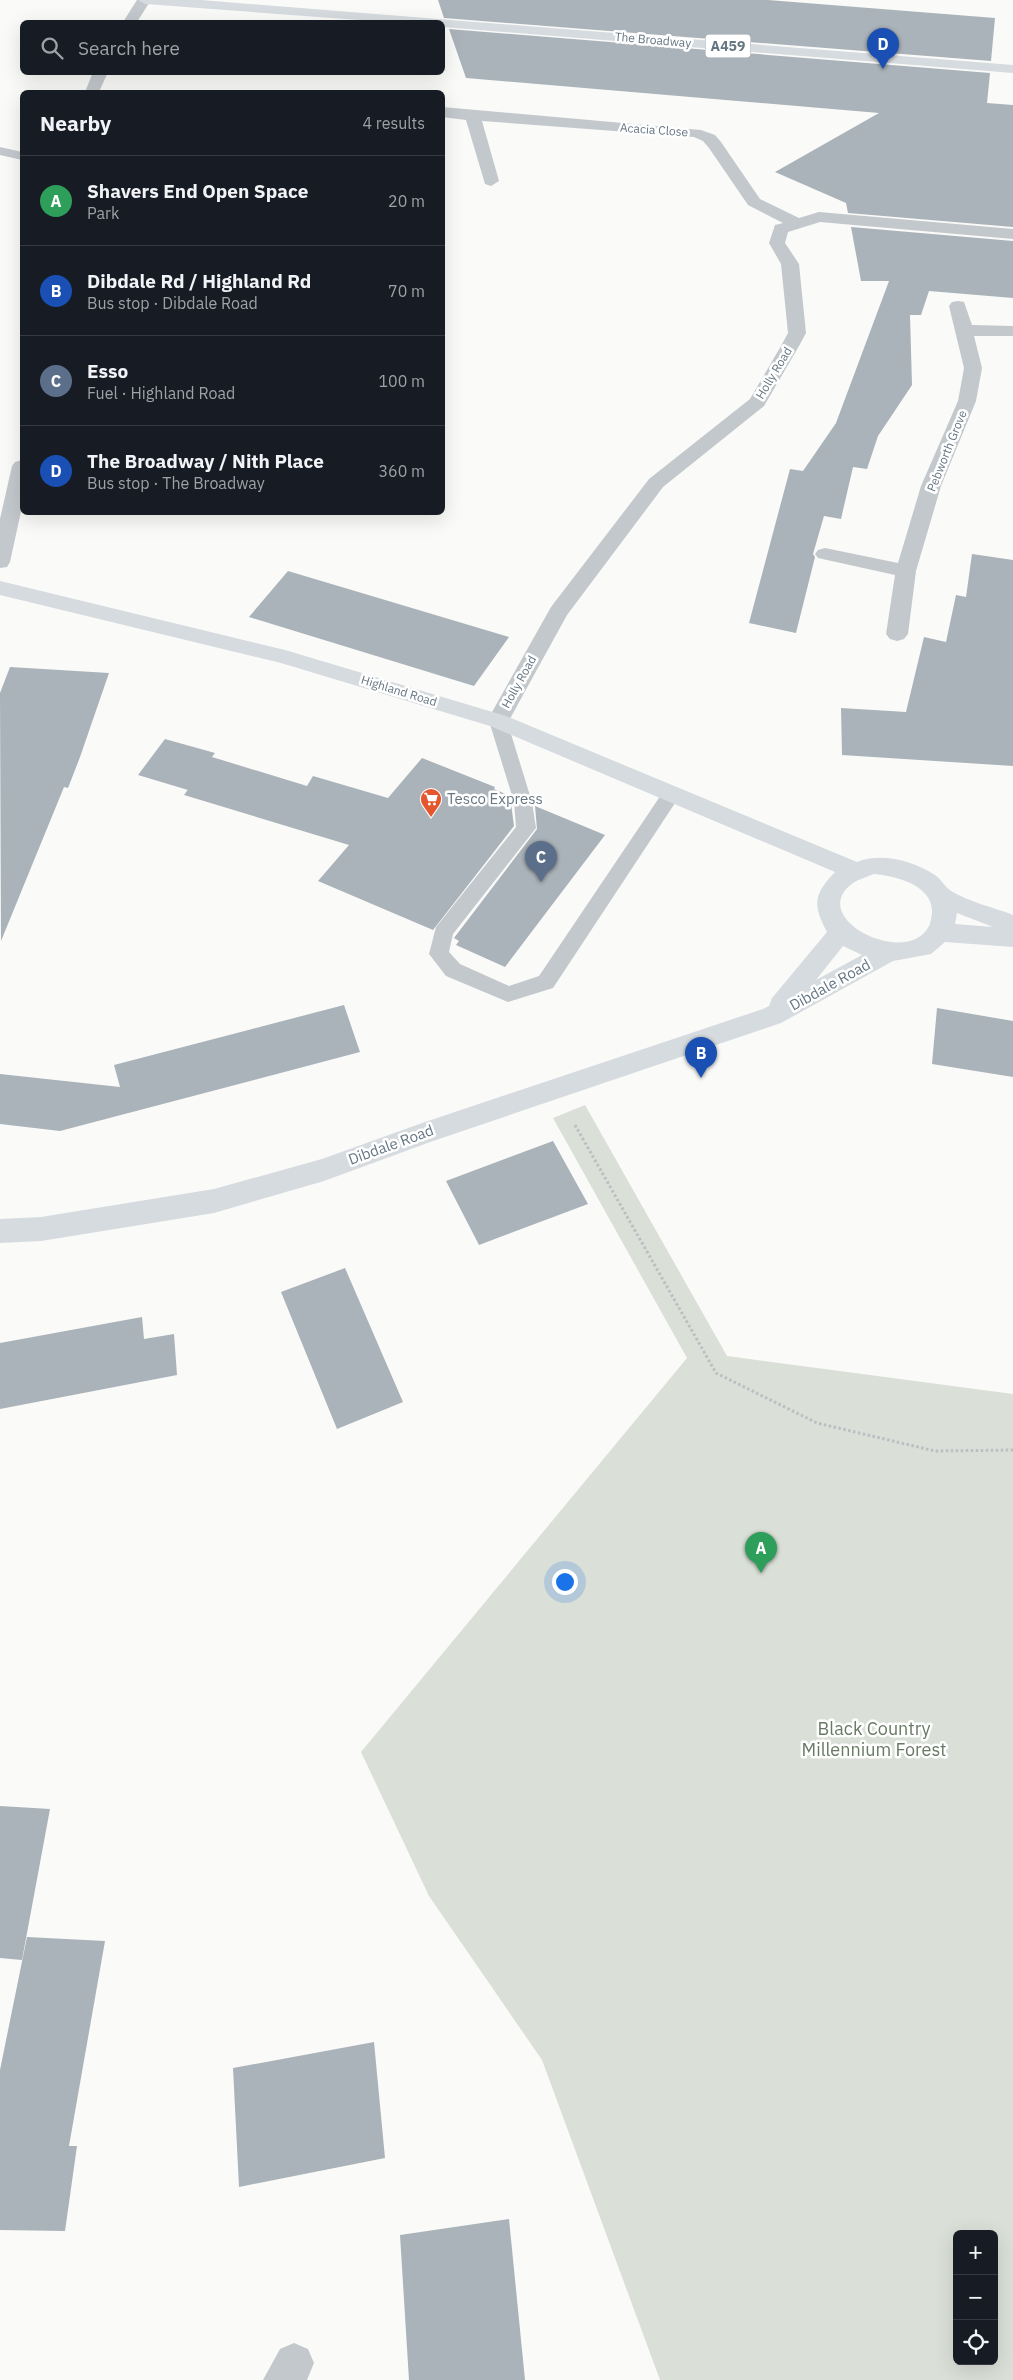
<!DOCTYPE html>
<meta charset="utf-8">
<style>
:root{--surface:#171b24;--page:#242831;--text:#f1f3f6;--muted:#9ea1a6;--line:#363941;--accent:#e4572e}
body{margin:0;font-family:"IBM Plex Sans",sans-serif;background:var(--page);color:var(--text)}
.controls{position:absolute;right:15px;bottom:15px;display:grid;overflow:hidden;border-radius:8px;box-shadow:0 5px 20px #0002}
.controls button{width:45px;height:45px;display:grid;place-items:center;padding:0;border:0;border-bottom:1px solid var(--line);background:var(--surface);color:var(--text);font:25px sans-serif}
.you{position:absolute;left:564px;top:1581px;width:18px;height:18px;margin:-12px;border:4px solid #fff;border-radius:50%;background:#1a73e8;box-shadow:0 0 0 8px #1a73e833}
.badge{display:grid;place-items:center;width:32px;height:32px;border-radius:50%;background:var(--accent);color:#fff;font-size:16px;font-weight:700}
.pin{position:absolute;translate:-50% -41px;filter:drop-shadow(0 1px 2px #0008)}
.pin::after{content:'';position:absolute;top:26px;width:18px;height:15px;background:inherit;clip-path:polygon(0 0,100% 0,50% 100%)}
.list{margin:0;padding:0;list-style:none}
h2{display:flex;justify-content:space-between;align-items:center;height:65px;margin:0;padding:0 20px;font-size:21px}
h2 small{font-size:16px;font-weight:400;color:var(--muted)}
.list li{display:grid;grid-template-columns:32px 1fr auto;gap:15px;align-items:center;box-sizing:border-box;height:90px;padding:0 20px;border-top:1px solid var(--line)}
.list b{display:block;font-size:19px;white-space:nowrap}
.list p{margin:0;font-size:16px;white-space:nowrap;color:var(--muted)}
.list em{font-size:16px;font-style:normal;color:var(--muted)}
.icon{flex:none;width:28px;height:28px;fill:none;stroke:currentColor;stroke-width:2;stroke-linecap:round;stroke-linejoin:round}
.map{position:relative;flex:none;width:1013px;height:2380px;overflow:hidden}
.search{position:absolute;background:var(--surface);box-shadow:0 5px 20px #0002;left:20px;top:20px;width:425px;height:55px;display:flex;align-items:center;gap:12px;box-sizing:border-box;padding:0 18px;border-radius:8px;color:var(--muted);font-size:19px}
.panel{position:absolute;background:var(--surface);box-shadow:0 5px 20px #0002;left:20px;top:90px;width:425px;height:425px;border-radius:8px}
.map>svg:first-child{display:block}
.green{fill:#dadfd7;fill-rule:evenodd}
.building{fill:#aab3b9}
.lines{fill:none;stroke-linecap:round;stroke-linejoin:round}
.path{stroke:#bbbfc2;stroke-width:3;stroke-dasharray:2.5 2.5;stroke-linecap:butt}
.lane{fill:#c3c8cc;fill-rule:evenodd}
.street{fill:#c3c8cc;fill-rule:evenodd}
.secondary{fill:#d6dbdf;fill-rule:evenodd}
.primary{fill:#d6dbdf;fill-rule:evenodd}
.labels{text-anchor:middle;stroke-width:5;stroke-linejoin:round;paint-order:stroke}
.far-street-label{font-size:12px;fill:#657683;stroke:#fff}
.shield{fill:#fff;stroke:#939fa8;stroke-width:1}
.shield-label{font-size:14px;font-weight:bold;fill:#657683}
.poi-label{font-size:15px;fill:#657683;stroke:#fff;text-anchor:start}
.street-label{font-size:15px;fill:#657683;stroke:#fff}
.near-park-label{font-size:18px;fill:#687a64;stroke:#fff}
</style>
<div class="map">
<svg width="1013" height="2380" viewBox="0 0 1013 2380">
<rect width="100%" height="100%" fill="#fafaf8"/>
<path class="green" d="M585 1105 727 1356 1013 1394V2380H660L542 2060 429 1896 361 1752 687 1358 553 1118ZM957 2234H994V2361H957Z"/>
<path class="building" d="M438 0H768L995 18 991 61 444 18Z
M449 29 990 73 987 103 1013 105V227L848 213 846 203 775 172 879 113 466 78Z
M851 227 1013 241V298L929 291 921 315H910L912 385 878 436 867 469 853 467 841 519 824 516 813 554 815 557 796 633 749 623 790 469 803 471 836 423 889 281H861Z
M972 554 1013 560V766L842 755 841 708 906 712 924 637 946 642 956 595 966 597Z
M288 571 509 637 474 686 249 617Z
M10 667 109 673 80 757 68 788 64 787 1 941 0 693Z
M165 739 215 753 212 757 307 786 313 776 388 798 422 758 495 787 494 789 510 796 514 826 433 930 318 881 349 845 184 795 192 784 188 790 138 775Z
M535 806 605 835 505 967 456 945 459 941 454 938 537 829Z
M344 1005 360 1052 60 1131 0 1124V1074L120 1087 114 1065Z
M937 1008 1013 1021V1077L932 1064Z
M553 1141 588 1204 479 1245 446 1181Z
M345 1268 403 1402 337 1429 281 1292Z
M142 1317 144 1339 174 1334 177 1375 0 1409V1343Z
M0 1806 50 1809 22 1960 0 1958Z
M27 1937 105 1941 69 2146H77L65 2231 0 2230V2070Z
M374 2042 385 2158 239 2187 233 2068Z
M509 2219 525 2380H409L400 2235Z"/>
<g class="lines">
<path class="path" d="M575 1125 716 1373 817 1423 935 1451 1013 1450"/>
<path class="lane" d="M0 147 22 152V160L0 155Z
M498 715 504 717 507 721 532 802 536 828 453 934 449 952 460 964 509 986 539 976 665 789 672 787 679 789 681 794 553 988 508 1002 446 976 429 954 436 927 516 827 514 802 489 721 492 717Z"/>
<path class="street" d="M137 0H151L137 22H123Z
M93 72H108L99 92H85Z
M442 107 701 130 715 135 721 142 760 199 799 218 819 212 1013 229V239L820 222 788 232 785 243 799 264 806 333 799 346 764 406 663 487 567 615 506 726 498 729 490 726 487 721 551 607 649 479 750 399 781 346 788 333 781 264 769 243 775 225 783 223 748 205 709 148 703 141 694 137 482 121 499 181 491 186 485 184 466 120 442 117Z
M958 301 964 302 972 325 1013 326V336H974L982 368 976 401 941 486 916 571 908 634 904 639 897 641 890 639 886 634 895 575 818 558 815 554 818 550 825 548 898 563 921 486 958 401 964 368 949 306 952 302Z
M22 460V507L10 562 7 567 0 568V519L12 466 15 462Z
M294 2343 308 2349 314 2363 307 2380H263L280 2349Z"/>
<path class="secondary" d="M0 581 285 650 506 716 857 862C881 852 914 861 935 875 941 879 945 887 951 891 969 902 993 907 1013 915V947L945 942 931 954 893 961 781 1023 433 1141 324 1181 214 1213 41 1241 0 1243V1219L41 1217 214 1189 322 1159 425 1122 763 1009 769 1006 772 998 827 932C812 904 814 894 835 872L490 726 281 663 0 595ZM874 874C898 876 939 887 931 919 930 927 925 933 919 937 886 958 810 914 853 883 859 879 867 877 874 874ZM957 913 993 927 955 924ZM843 946 862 955 816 980Z"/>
<path class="primary" d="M138 0H201L1013 65V73L442 27V22H386L145 4Z"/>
</g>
<defs>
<g id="supermarket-pin" transform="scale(1.125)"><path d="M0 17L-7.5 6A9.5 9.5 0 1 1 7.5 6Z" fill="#e4572e" stroke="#fff"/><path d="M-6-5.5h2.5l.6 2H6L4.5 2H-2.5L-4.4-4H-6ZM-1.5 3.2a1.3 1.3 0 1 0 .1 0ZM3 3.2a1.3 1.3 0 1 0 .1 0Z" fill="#fff"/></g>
</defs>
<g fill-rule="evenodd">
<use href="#supermarket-pin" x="431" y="799"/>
</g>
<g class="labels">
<g class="far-street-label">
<text transform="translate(653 40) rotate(5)" y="4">The Broadway</text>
<text transform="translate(654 130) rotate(4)" y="4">Acacia Close</text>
<text transform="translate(774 373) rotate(-59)" y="4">Holly Road</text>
<text transform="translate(947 451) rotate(-68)" y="4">Pebworth Grove</text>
<text transform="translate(519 682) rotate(-61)" y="4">Holly Road</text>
<text transform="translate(399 691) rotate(17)" y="4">Highland Road</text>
</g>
<rect class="shield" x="705.5" y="34.5" width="45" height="23" rx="4"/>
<g class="shield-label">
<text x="728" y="51">A459</text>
</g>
<g class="poi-label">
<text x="447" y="804">Tesco Express</text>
</g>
<g class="street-label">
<text transform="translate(830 985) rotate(-29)" y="5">Dibdale Road</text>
<text transform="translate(391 1145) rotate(-20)" y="5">Dibdale Road</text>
</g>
<g class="near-park-label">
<text x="874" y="1735">Black Country<tspan x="874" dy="21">Millennium Forest</tspan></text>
</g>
</g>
</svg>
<div class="controls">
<button>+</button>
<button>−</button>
<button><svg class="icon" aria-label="locate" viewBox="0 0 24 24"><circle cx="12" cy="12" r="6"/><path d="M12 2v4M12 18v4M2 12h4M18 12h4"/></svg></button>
</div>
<div class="you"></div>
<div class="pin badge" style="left:761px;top:1573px;background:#2e9e5b">A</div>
<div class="pin badge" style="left:701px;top:1078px;background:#1a4fb4">B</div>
<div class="pin badge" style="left:541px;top:882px;background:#5c6f8a">C</div>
<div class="pin badge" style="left:883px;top:69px;background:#1a4fb4">D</div>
<div class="search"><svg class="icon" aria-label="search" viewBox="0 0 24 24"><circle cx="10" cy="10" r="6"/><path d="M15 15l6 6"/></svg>Search here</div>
<section class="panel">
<h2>Nearby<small>4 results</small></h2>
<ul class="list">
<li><span class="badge" style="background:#2e9e5b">A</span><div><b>Shavers End Open Space</b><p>Park</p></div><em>20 m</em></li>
<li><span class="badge" style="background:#1a4fb4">B</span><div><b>Dibdale Rd / Highland Rd</b><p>Bus stop · Dibdale Road</p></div><em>70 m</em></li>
<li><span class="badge" style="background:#5c6f8a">C</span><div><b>Esso</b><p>Fuel · Highland Road</p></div><em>100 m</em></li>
<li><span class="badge" style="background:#1a4fb4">D</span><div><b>The Broadway / Nith Place</b><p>Bus stop · The Broadway</p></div><em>360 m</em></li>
</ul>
</section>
</div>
